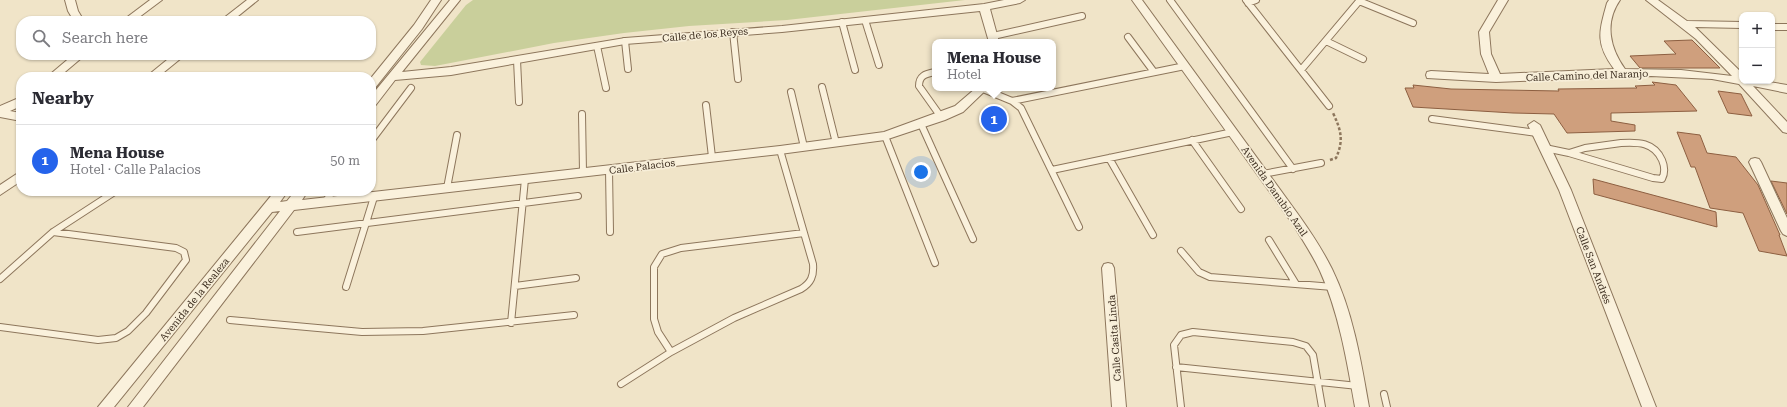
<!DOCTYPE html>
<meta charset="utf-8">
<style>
:root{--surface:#fff;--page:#f2f2f3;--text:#2b2b33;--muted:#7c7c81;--line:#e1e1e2;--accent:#2563eb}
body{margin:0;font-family:"Roboto Serif",serif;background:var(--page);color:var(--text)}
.controls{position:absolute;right:12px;top:12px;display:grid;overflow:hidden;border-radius:8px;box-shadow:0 1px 3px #0004}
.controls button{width:36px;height:36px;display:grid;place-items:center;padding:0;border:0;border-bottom:1px solid var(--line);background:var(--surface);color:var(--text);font:20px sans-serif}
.you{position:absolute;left:921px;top:172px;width:14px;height:14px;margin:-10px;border:3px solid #fff;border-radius:50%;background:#1a73e8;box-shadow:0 0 0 6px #1a73e833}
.badge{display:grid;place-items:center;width:26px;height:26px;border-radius:50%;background:var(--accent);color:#fff;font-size:13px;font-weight:700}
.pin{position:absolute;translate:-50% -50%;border:2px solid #fff;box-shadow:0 1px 4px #0006}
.popup{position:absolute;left:932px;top:39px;width:124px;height:52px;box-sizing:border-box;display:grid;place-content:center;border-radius:8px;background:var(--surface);filter:drop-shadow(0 1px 3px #0005);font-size:13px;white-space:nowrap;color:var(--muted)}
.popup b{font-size:15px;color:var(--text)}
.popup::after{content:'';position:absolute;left:50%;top:100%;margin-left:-8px;border:8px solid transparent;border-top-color:var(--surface)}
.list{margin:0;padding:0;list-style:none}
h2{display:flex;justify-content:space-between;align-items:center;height:52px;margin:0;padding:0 16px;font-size:17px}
h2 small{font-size:13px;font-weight:400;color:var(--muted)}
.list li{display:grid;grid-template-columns:26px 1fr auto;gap:12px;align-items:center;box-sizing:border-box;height:72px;padding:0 16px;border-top:1px solid var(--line)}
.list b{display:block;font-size:15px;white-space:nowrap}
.list p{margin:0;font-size:13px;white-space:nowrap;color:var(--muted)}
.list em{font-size:13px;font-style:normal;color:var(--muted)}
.icon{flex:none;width:22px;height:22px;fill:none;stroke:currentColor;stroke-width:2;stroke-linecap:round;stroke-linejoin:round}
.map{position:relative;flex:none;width:1787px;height:407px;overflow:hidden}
.search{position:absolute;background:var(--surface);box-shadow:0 1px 3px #0004;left:16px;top:16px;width:360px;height:44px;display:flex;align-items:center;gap:10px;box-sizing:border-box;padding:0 14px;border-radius:16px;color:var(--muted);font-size:15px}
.panel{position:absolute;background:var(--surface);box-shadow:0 1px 3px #0004;left:16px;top:72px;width:360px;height:124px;border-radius:16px}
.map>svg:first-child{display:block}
.green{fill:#c9cf9b}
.building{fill:#cf9f7d;stroke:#8d5f41}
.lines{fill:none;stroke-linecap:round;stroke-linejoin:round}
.service-casing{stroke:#8d765c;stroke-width:8}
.minor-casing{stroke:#8d765c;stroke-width:2}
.path{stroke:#8d765c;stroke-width:2.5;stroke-dasharray:3 2;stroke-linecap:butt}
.service{stroke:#faf1dc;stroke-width:6}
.minor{fill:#faf1dc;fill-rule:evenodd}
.labels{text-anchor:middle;stroke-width:3.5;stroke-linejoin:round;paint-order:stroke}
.street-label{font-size:10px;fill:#3d2e20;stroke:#f7eed8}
</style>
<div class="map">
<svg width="1787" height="407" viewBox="0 0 1787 407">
<rect width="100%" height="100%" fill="#f0e4c8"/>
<path class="green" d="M473 0H965L787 20 689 26 624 33 554 43 435 66 421 65 420 62 466 5Z"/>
<path class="building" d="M1692 40 1720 68H1640L1630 56 1676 54 1664 41Z
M1652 82 1676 85 1697 111 1611 113V121L1635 125V131L1567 133 1554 114 1513 113 1413 107 1405 88H1414L1413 85 1451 89 1559 91 1558 89 1637 88 1635 86 1655 85Z
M1718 91 1741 94 1752 116 1728 113Z
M1677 132 1700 135 1707 153 1736 157 1758 185 1780 235H1779L1787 256 1759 251 1743 213 1710 208 1695 167H1691Z
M1593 179 1716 212 1717 227 1594 194Z
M1771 181 1787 183V214Z"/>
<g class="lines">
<g class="service-casing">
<path id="service" d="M1170 0 1293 169
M1246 0 1329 106
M1359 1 1413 23
M1248 3 1256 0
M865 20 879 65
M842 22 855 70
M733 32 738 79
M993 36 1082 16
M1128 37 1154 72
M625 41 628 69
M1326 41 1363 59
M597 46 606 88
M517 60 519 102
M1301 70 1360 0
M935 72C926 74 919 75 919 86L941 117
M822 87 836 143
M983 89 1012 101 1021 108 1079 227
M791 92 804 147
M1012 101 1185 66
M706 105 712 157
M582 114 583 172
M1432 119 1537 133
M921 124 973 239
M885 136 935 263
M1192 140 1241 209
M371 141 411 88
M1621 143C1638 142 1654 142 1662 160 1665 167 1665 173 1662 179L1653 178 1569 153 1585 148Z
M1545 148 1569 153
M1109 158 1153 235
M609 170 610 232
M1052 170 1233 132
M1263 174 1321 163
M447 188 457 135
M325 202 333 191
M297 232 578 196
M1269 240 1296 284
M1181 251 1199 272 1210 277 1333 287
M0 279 53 232 116 191
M515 286 576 278
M346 287 374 197
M230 320 362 332 423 331 574 315
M511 323 525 179
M0 327 98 340 116 338 128 331 146 313 186 260 184 252 176 248 53 232
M671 352 658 332 654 319V267L662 254 681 248 804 233
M1176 367 1358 386
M621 384 671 352 734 318 801 289C811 283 814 276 813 264L780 150
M1384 394 1387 407
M1181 407 1174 345 1181 335 1193 332 1293 342 1306 346 1313 355 1322 407"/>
</g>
<g class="minor-casing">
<path id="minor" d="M65 0H75L78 11 84 21H74L68 11Z
M150 0H162L134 21H122Z
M247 0H258L232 21H220Z
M431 0H441L422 29 375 88 371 89V78L414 25Z
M450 0H460L402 72 451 67 625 38 782 26 984 4 1004 0H1025L1020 3 990 9 999 42H989L980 11 782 32 625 44 451 75 395 80 375 106 371 107V96Z
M1132 0H1142L1300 217C1312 234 1323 251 1332 269 1353 312 1361 361 1369 407H1355C1347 361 1339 313 1320 271 1312 254 1302 239 1292 223Z
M1498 0H1508L1489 32 1491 54 1500 74 1614 69C1595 43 1599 32 1607 3L1609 0H1620C1604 23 1610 48 1625 69L1681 70 1732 76 1696 39 1646 0H1658L1687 21 1742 22V28L1695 27 1742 73V81H1763L1787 85V93L1753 86 1787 122V133L1783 132 1739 84 1712 79 1651 76 1496 82 1427 78 1426 75 1427 72 1431 71 1489 74 1481 54 1479 32Z
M1772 24H1787V30H1772Z
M73 55H85L59 77H47Z
M173 55H185L158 77H146Z
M976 88H988L963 112 945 120 885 140 780 154 294 210 143 407H128L280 211 272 212 114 407H98L275 191H288L280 202 287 201 295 191H308L302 200 780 146 884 132 955 106Z
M21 97V106L10 111 21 113V121L0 117V106Z
M1534 121 1540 125 1571 190 1656 407H1642L1559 190 1528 125Z
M1755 158 1759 159 1761 162 1787 218V236L1783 234 1781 231 1749 162 1751 159Z
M21 171V181L0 195V185Z
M1108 263 1112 264 1114 268 1126 407H1112L1102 268 1104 264Z"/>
</g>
<path class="path" d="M1330 160 1336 158C1344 140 1341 130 1333 113"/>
<use href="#service" class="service"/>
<use href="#minor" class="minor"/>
</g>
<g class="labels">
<g class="street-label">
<text transform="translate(705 34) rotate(-5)" y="4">Calle de los Reyes</text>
<text transform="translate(1587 75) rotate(-2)" y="4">Calle Camino del Naranjo</text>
<text transform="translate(642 166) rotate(-7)" y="4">Calle Palacios</text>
<text transform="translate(1275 191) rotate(55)" y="4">Avenida Danubio Azul</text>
<text transform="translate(1594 265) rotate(69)" y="4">Calle San Andrés</text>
<text transform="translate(194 299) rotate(-51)" y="4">Avenida de la Realeza</text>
<text transform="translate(1114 338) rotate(-94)" y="4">Calle Casita Linda</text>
</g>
</g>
</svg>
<div class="controls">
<button>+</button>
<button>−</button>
</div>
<div class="you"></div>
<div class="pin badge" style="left:994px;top:119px">1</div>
<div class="popup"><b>Mena House</b>Hotel</div>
<div class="search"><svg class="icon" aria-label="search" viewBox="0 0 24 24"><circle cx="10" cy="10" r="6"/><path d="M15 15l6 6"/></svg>Search here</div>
<section class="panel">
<h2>Nearby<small></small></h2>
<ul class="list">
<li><span class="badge">1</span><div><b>Mena House</b><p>Hotel · Calle Palacios</p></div><em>50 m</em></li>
</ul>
</section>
</div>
